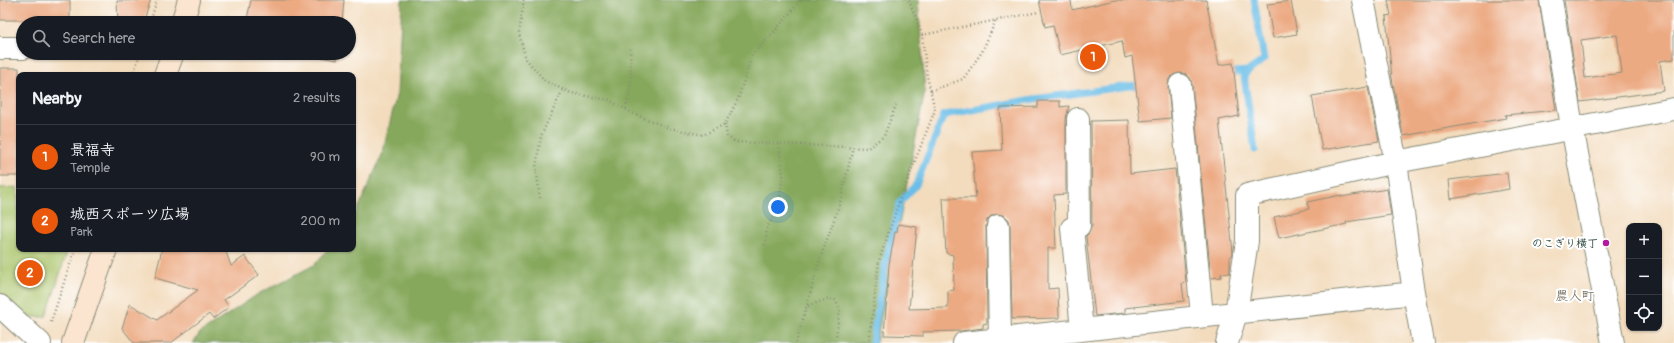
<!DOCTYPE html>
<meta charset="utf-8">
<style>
:root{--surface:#171b24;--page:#242831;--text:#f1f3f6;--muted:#9ea1a6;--line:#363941;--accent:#ea580c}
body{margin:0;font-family:Pangolin,"Klee One",sans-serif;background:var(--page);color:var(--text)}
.controls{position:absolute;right:12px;bottom:12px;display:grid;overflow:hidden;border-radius:8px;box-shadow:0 1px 3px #0004}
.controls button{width:36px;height:36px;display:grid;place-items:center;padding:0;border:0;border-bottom:1px solid var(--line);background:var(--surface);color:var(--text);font:20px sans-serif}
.you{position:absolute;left:778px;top:207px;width:14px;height:14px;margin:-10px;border:3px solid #fff;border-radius:50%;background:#1a73e8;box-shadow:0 0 0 6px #1a73e833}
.badge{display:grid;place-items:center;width:26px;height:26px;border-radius:50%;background:var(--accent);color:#fff;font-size:13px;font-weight:700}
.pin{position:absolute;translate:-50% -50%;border:2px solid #fff;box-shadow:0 1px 4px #0006}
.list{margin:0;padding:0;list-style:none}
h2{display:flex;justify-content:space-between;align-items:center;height:52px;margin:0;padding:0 16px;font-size:17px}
h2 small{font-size:13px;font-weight:400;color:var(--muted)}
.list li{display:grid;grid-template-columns:26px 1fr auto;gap:12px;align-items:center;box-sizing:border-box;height:64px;padding:0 16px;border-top:1px solid var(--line)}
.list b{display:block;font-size:15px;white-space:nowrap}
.list p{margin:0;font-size:13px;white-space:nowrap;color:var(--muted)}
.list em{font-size:13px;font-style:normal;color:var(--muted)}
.icon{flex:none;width:22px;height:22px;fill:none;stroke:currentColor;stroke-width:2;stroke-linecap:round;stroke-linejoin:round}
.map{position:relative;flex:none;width:1674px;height:343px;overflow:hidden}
.search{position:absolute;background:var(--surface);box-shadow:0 1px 3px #0004;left:16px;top:16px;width:340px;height:44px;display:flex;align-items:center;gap:10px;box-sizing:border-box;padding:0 14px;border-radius:22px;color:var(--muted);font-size:15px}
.panel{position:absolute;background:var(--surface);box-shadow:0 1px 3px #0004;left:16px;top:72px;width:340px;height:180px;border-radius:8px}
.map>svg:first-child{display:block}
.green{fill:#a9c267;stroke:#64804e}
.forest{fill:#86a85c;stroke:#527248}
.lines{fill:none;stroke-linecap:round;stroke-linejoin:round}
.stream{stroke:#6bbee7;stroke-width:7}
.building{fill:#ecaa83;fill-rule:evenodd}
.street-casing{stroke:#898c78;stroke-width:24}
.secondary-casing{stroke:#898c78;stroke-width:24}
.path{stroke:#898c78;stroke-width:2.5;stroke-dasharray:1 3;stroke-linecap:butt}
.street{stroke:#fff;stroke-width:22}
.secondary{stroke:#fce5d0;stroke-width:22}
.poi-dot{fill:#b5179e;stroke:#fff;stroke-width:1.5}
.labels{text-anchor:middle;stroke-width:4;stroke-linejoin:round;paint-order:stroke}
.poi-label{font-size:11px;font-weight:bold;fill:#1f3d34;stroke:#fff;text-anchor:end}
.quarter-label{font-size:13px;fill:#676350;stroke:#fff}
</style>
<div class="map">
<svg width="1674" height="343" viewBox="0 0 1674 343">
<rect width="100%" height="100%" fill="#fff"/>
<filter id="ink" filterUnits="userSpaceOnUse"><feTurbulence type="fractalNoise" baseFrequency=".025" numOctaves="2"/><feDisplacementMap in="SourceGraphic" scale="8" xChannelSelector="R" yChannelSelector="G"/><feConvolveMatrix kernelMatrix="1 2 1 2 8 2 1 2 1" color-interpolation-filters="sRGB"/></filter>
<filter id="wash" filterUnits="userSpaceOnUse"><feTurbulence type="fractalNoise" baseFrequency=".012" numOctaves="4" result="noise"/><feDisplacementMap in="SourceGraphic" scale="16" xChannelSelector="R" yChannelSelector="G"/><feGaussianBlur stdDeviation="0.9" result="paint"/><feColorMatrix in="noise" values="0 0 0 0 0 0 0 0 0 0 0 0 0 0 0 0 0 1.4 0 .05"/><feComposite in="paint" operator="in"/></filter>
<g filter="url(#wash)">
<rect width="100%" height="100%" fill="#f3dcbd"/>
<path class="green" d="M17 187 19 249H68L46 317H20L0 298V188Z"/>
<path class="forest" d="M402 0H918L925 91 876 343H193L200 333 258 294 314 265 328 249H353V220L382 155 397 93Z"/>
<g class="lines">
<path class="stream" d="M1254 0 1264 59C1258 66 1249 68 1244 76L1255 150
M1226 73 1247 71
M872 343 886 262 900 202 916 185 944 115 1034 99 1144 84"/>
</g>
<g id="blocks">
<path class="building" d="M0 0H70V20H0Z
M151 0 143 23H118L117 1Z
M251 0H344L342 23H227L228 16 247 19Z
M1039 0H1071L1072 10 1115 0H1206L1219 65 1233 63 1239 116 1219 120 1233 252 1232 256H1230V273L1221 274V277L1211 278 1192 84 1190 78 1186 74 1179 73 1173 75 1169 79 1168 86 1171 118 1140 121 1132 56 1125 58 1122 41 1060 55 1053 25 1045 27Z
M1388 0H1539L1556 110 1505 115 1506 118 1403 136 1392 78 1386 16 1391 15Z
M1564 0H1674V59L1660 61 1664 91 1580 102ZM1617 35 1622 73 1585 78 1581 40Z
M1291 1 1297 34 1273 38 1267 4Z
M297 53H338L337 60Z
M0 68H19V176H0Z
M1368 87 1379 141 1322 150 1312 96Z
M1038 101H1060V107L1069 106 1066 119V194L1054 195 1056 248H1048V289L1058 288 1059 318 1012 319 1010 226 1009 220 1004 215 997 214 991 216 987 220 986 226 987 323 983 324V328L961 331 923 332V336L884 335 889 264 895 232H897L898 224 917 227 909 309 948 308V291L954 290 953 255 946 253 943 198H976L972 152 1002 150 1000 108 1038 107Z
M1129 120 1130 174 1175 169 1186 282 1182 283 1184 301 1125 308V313L1095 316 1086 236 1089 233 1092 226 1091 121Z
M1507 173 1509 189 1451 199 1449 180Z
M1387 189 1391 215 1346 222 1347 224 1279 238 1274 217 1309 209 1307 202 1341 195V197Z
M162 249H225L231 266 245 256 259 275 224 300 229 307 213 319 209 314 171 343H134L122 328 130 304 157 320 198 290 155 278Z"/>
</g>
</g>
<g filter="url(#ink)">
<use href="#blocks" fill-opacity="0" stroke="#898c78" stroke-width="1"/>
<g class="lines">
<g class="street-casing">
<path id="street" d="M1363 0 1396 162 1414 293 1423 343
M1551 0 1572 127 1613 343
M0 48H23
M1180 85 1202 316
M1078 119 1079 226 1072 228 1082 330
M998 226 1000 339
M0 306 40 343
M964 343 1414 293
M1227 343 1236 313 1247 241V195L1396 162 1674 109"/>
</g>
<g class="secondary-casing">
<path id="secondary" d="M182 23 189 0
M165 75 173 53
M73 343 106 249"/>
</g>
<path class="path" d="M524 0 519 34 526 59 545 81 571 93 609 100 634 114 669 128 703 135 725 124 738 99 752 55 775 31 801 0
M150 23 157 0
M922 35 1038 12
M133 75 140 53
M931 91 963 79 982 52 996 20
M626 109 631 84 630 47
M725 124 727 136 735 142 868 148 884 136 896 105
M540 198 536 167 541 136 563 89
M765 245 767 228 778 207 783 176 779 144
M808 306 827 299 835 300 840 310 835 343
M51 322 75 249
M796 343 820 259 840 203 853 147
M869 343 879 261 900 199 935 110 927 76 922 35 909 0"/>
<use href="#street" class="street"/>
<use href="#secondary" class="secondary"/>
</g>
</g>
<circle class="poi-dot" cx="1606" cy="243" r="4"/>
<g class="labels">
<g class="poi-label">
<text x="1598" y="247">のこぎり横丁</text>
</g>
<g class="quarter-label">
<text x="1575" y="300">農人町</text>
</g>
</g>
</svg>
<div class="controls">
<button>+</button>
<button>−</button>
<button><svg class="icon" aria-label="locate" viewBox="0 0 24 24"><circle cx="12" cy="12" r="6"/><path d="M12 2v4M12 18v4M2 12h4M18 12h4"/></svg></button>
</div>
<div class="you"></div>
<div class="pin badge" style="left:1093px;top:57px">1</div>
<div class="pin badge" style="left:30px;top:273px">2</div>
<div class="search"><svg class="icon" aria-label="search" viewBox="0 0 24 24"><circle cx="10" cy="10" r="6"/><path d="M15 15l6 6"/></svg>Search here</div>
<section class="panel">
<h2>Nearby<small>2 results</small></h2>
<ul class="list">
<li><span class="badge">1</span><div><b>景福寺</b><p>Temple</p></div><em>90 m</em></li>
<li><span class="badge">2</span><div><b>城西スポーツ広場</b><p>Park</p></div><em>200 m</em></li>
</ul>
</section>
</div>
